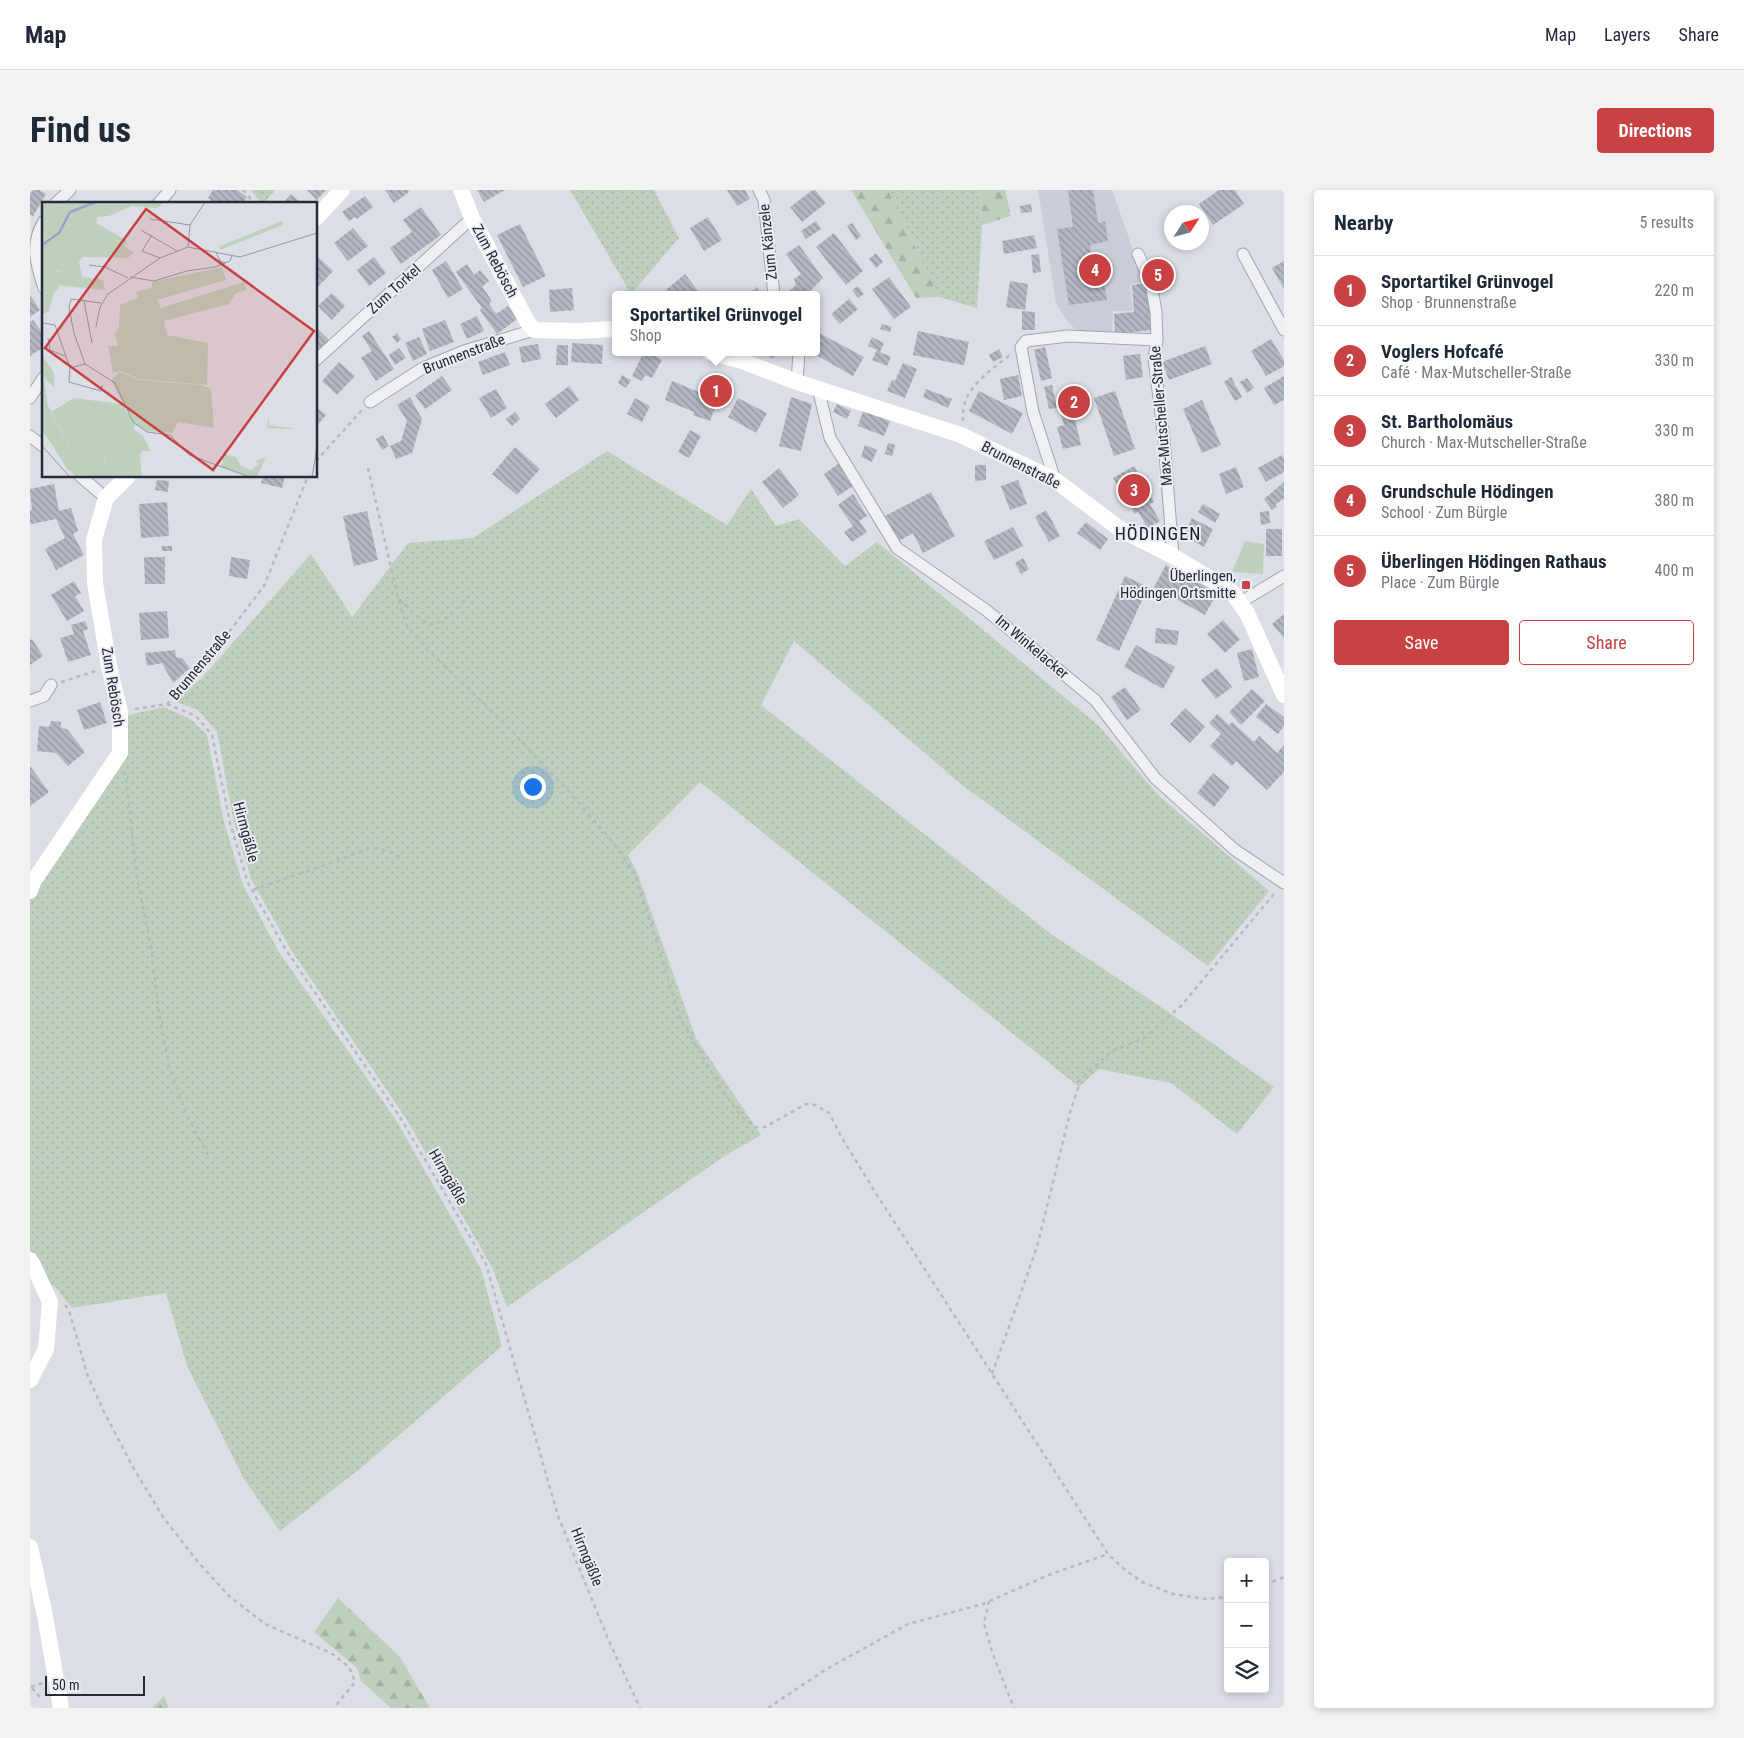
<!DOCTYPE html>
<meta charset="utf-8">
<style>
:root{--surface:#fff;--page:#f2f2f3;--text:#1f2937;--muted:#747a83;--line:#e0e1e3;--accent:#c94243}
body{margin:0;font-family:"Roboto Condensed",sans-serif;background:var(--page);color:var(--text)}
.controls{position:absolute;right:15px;bottom:15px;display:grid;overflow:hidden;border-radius:5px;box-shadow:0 2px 8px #0003}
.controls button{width:45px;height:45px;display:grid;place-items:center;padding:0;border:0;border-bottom:1px solid var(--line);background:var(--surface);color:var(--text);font:25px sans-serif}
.compass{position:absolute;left:1134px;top:15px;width:45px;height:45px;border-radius:50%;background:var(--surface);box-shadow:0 2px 8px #0003;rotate:54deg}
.scale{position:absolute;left:15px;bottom:12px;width:100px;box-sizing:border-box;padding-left:5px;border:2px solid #262b3b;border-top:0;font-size:14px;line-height:18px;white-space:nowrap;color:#262b3b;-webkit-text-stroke:4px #ebedf4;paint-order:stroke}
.you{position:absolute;left:502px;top:596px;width:18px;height:18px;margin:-12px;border:4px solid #fff;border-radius:50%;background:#1a73e8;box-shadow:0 0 0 8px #1a73e833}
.badge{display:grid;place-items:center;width:32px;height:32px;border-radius:50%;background:var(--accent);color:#fff;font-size:16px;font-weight:700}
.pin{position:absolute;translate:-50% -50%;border:2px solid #fff;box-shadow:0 1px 5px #0006}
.popup{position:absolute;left:582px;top:101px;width:208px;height:65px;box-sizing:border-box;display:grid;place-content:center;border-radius:5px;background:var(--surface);filter:drop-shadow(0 1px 4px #0005);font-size:16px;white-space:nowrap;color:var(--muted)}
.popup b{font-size:19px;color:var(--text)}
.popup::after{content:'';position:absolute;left:50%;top:100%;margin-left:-10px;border:10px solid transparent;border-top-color:var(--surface)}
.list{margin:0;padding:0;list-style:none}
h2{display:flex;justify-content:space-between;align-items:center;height:65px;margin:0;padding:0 20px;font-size:21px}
h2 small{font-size:16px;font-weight:400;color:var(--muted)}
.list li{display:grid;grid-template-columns:32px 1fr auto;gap:15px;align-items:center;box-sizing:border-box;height:70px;padding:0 20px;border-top:1px solid var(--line)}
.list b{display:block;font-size:19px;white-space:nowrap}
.list p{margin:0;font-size:16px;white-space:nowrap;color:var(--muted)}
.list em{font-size:16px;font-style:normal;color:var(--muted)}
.actions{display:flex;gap:10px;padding:15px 20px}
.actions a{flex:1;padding:11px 0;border:1px solid var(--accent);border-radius:5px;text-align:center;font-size:18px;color:var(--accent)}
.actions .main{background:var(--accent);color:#fff}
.icon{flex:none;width:28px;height:28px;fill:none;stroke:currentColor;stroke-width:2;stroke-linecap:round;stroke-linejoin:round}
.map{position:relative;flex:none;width:1254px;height:1518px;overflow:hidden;border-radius:5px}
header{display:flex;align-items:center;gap:30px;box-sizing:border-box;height:70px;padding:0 25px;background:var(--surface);border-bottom:1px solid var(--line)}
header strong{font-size:24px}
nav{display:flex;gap:28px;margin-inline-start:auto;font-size:18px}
.intro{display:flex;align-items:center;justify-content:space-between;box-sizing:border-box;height:120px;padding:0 30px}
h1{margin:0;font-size:35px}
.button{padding:12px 22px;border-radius:5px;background:var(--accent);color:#fff;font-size:18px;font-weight:700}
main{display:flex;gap:30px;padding:0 30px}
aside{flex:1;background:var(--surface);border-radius:5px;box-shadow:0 2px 8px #0003}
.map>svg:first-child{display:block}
.built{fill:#cacdd7}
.grass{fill:url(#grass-dots)}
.forest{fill:url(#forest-firs)}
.park{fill:#bfcfbd}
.building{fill:url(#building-back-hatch)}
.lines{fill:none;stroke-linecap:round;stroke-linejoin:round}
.street-casing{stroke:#a2a5af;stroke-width:13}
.path{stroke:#b6b9c0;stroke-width:2.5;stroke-dasharray:4 4;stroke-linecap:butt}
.street{stroke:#eef0f4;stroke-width:11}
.secondary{stroke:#fff;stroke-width:16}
.poi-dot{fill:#c94243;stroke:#ebedf4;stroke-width:2}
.labels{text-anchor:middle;stroke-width:4;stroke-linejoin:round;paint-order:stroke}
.street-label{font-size:15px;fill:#262b3b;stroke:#ebedf4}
.poi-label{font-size:15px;fill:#262b3b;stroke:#ebedf4;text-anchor:end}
.quarter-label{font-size:18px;letter-spacing:1px;fill:#191c2c;stroke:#ebedf4}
.inset-river{fill:none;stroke:#97a7c5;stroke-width:2.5}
.inset-road{fill:none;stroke:#9396a2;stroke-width:1}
.view{fill:#c94243;fill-opacity:0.15;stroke:#c94243;stroke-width:2.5}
.inset-edge{fill:none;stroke:#262b3b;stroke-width:2.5}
</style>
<header>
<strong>Map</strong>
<nav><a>Map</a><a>Layers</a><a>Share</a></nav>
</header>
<div class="intro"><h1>Find us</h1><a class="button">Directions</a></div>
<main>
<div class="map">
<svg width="1254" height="1518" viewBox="0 0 1254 1518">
<defs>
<pattern id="grass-dots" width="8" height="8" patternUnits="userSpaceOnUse" patternTransform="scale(1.25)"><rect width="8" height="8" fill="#bfcfbd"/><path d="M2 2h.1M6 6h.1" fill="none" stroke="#a4b2a3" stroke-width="1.8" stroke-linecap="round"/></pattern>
<pattern id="forest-firs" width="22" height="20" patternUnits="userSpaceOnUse" patternTransform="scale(1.25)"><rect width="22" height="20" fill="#bfcfbd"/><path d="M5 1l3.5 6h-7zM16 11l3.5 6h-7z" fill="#a4b2a3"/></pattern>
<pattern id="building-back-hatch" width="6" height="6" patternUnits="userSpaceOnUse" patternTransform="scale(1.25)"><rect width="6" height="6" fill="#b3b7c2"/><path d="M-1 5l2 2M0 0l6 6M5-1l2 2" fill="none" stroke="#91959f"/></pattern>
</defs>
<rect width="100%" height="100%" fill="#dcdee6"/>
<path class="built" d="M1008 0H1082L1106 68 1113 92 1100 94 1103 121H1083L1082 143 1048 142 1037 131 1026 113Z"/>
<path class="grass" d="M221 0H245L233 14Z
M540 0H624L649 48 601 104Z
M858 0H950L952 35 947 118 909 107Z
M577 261 697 335 721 299 746 336 769 329 815 376 847 352 1069 536 1128 605 1239 701 1178 776 932 595 764 451 731 515 1021 744 1137 821 1244 897 1207 944 1141 893 1069 879 1049 897 670 592 598 665 607 682 666 848 731 945 696 965 477 1117 462 1077 375 927 261 760 222 691 204 633 187 542 168 520 144 511 172 488 281 364 322 427 378 353 443 348Z
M134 517 162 530 177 545 194 632 213 695 249 762 366 930 451 1079 472 1156 331 1278 250 1341 214 1289 157 1176 136 1103 42 1118 26 1098 19 1093 0 1062V709L94 563V526Z"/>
<path class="forest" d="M821 0H858L909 107 886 108Z
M950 0H975L981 26 952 35Z
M308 1408 370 1467 400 1518H361L331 1491 327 1478 284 1442Z
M134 1506 139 1518H122Z"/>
<path class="park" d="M1215 351 1234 354 1233 384 1202 382Z"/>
<path class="building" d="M0 0H9L16 4 3 26 0 24Z
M183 0H207L217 7 212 14H186L178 8Z
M277 0H296L287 10Z
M355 0H378L379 2 364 13Z
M447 0H475L454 12Z
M697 0H715L720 9 707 16Z
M783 0H785L796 13 772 32 760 17Z
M1038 0H1063L1068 33 1075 31 1078 51 1060 55 1063 73 1071 71 1077 110 1039 115 1027 39 1043 37Z
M1189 0H1205L1214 14 1183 35 1169 14Z
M261 4 272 14H252Z
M335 6 343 17 327 29 325 27 319 31 312 22Z
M1001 14 1002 22 991 23 990 16Z
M391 17 411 45 371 74 360 58 382 42 373 30Z
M678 27 692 50 674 61 660 38Z
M786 31 791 39 776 49 771 41Z
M822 33 831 46 826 50 817 36Z
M490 34 516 86 493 97 467 45Z
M323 38 338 56 318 71 304 53Z
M804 43 833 81 816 95 786 57Z
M1004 45 1007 58 974 64 972 51Z
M769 55 793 88 776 105H755L766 95 764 89 771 84 756 64Z
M846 63 853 72 846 78 839 69Z
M1009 64 1011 82 1003 83 1001 65Z
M286 65 303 81 286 99Z
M344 67 356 83 339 96 327 80Z
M416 71 433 99 418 108 402 80Z
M1254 71V99L1242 78Z
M437 74 444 85 450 80 459 91 453 96V98L462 111 459 114 466 124 478 116 487 129 467 144 450 120 452 118 426 82Z
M1129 81 1131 87 1126 89 1124 82Z
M655 84 671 105H630Z
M859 87 881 117 864 129 842 99Z
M980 91 998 94 995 120 976 117Z
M1117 93 1122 140 1085 144 1084 124 1104 122 1102 95Z
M828 96 834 104 828 108 822 100Z
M727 97 732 105H717Z
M542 98 544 120 520 122 519 100Z
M302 103 315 116 302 130 288 116Z
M0 105 10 120 0 127Z
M819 109 828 119 810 134 801 124Z
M992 121 1005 122V140H992Z
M447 126 454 141 437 149 430 134Z
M3 130 14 145V157L0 166V132Z
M415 130 424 152 400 161 392 139Z
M852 134 862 137 860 142 850 139Z
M286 137 299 150 286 162Z
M339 141 364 179 346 191 331 168 342 161 332 146Z
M888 141 939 152 934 175 883 165Z
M367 143 371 149 367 153 362 147Z
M789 143 834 167 823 186 781 162H786V149Z
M389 147 397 164 383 171 375 153Z
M842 147 854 153 850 162 861 167 857 176 842 170 847 160 838 156Z
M1241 149 1254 170V176L1236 186 1221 161Z
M542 153 573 155 572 174 541 172Z
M508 154 511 169 492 173 489 157Z
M527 155H538V175H526Z
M1175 156 1182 174 1139 190 1132 172Z
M1015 157 1022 188 1011 191 1004 160Z
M369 158 376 168 365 175 359 165Z
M969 159 973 167 963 172 959 165Z
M475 162 480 175 453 185 448 172Z
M614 162H617L632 170 622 188 615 185 612 191 602 186Z
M737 162H751L741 169Z
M1110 164 1113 187 1096 190 1093 166Z
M309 172 325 186 307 205 292 191Z
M873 173 887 179 875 208 857 201 862 190 865 191Z
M592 185 601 190 596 198 588 193Z
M988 185 992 206 974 210 970 189Z
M412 186 422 200 395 219 385 205Z
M1254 186V210L1244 215 1234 198Z
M1201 187 1212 207 1205 211 1194 192Z
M1217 188 1224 198 1217 203 1210 192Z
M642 191 671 203 675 193 692 200 680 231 663 225 664 222 635 210Z
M1022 195 1027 218 1019 219 1014 197Z
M539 196 549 210 526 228 515 214Z
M466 199 477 218 461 228 449 208Z
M896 199 922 209 918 218 893 207Z
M949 201 993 223 982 244 939 221Z
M1085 201 1105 259 1084 266 1064 208Z
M1048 205 1052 223 1044 225 1051 255 1033 259 1027 237 1034 235 1027 210Z
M380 207 392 229 382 263 366 269 360 256 371 251 377 231 367 215Z
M761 207 782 214 771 261 749 256Z
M605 208 620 216 612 232 597 224Z
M708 208 737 223 726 243 698 227Z
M1172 210 1191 255 1172 263 1153 219Z
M807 214 821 221 817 229 803 222Z
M286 217 296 225 286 237Z
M833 221 860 231 854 246 828 236Z
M485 222 490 229 482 236 476 229Z
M660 240 671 246 659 268 648 262Z
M353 245 359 256 352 260 346 249Z
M858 253 865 255 862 266 855 264Z
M835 255 847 260 842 272 831 267Z
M485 257 510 279 487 305 462 284Z
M1252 265 1254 269V282L1236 292 1228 278Z
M808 274 823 296 808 306 794 284Z
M945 275H956V290L945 291Z
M1104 276 1124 312 1120 314 1130 331 1118 338 1108 322 1105 324 1083 288Z
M1206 277 1214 297 1196 304 1189 284Z
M749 278 769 305 753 318 732 292Z
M233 286H255L252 298 231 293Z
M127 290 139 291 138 302 125 300Z
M988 290 997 314 980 320 971 296Z
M1254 292V308L1245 315 1247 317 1242 320 1234 309Z
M24 294 29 321 41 318 48 341 43 344 54 365 26 380 15 359 35 348 26 329 1 334 0 331V320H2L0 299Z
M901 302 925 346 893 363 883 343 869 351 855 326Z
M823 304 837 326 829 331 837 342 822 352 814 342 823 336 808 315Z
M137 312 139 346 111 348 109 314Z
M1173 314 1190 324 1185 333 1168 322Z
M1016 320 1030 346 1019 352 1005 327Z
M337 321 348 370 324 376 313 326Z
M1239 321 1240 333 1231 335 1230 322Z
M1162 328 1183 339 1174 357 1153 346Z
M1056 332 1078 349 1070 360 1047 343Z
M983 337 993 356 964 370 954 351Z
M1236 339H1252V366H1236Z
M132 356H142V361H132Z
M114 367H135V394H115Z
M201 367 220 370 217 389 199 386Z
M993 368 999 379 991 384 985 373Z
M1136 375 1187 403 1175 425 1124 397Z
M1095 386 1118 397 1089 461 1066 450Z
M44 391 51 403 45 406 54 421 37 431 21 405Z
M137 421 139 448 111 450 109 423Z
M1254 424V448L1242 434Z
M1193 430 1210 449 1195 463 1177 444Z
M55 431 58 439 53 441 61 465 38 472 30 448 44 444 41 435Z
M1126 438 1149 441 1147 455 1125 453Z
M2 449 13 466 0 475V450Z
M1106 455 1145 477 1133 499 1094 477Z
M1222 459 1229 487 1214 491 1207 463Z
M145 460 146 467 152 468 160 478 143 493 132 473 117 476 115 463Z
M1187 478 1202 497 1186 509 1171 490Z
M1095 497 1111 520 1097 530 1081 507Z
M1222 499 1235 511 1211 535 1199 522Z
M70 512 77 533 54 540 47 520Z
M1236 514 1254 527V536L1248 544 1226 527Z
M1155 518 1175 537 1160 553 1140 534Z
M1187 524 1199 535 1202 532 1224 552 1229 546 1247 563 1254 555V582L1237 600 1206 571 1202 576 1180 556 1191 544 1179 533Z
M21 531 31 532V538L37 539 55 562 38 576 26 563 7 561 9 536 19 537Z
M0 576 19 602 0 616Z
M1183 583 1200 597 1184 617 1167 603Z"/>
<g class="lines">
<g class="street-casing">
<path id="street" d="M729 0 734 10 744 105
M25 14 40 0
M128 14 140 0
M14 31C0 54 6 74 14 98
M1108 64 1121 93 1126 122 1127 150 1124 168 1134 249 1143 366
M1213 64 1254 140
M286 170 442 28
M767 192 769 162
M788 198 800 248 867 358 956 420 1065 510 1125 588 1205 660 1254 693
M0 208 14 187
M340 212 393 178 434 161 504 140
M0 246 14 257
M50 286 76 308
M1025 290 1003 222 991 157 996 151 1038 146 1127 150
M1211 412 1254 386
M0 511 14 506 21 495"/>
</g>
<path class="path" d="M213 0 225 14
M933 231C933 225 933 218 935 212 942 192 965 177 981 164
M286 271 332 220
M338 278 368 408 376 434 398 460 476 535 539 602 582 651 604 682 652 832 692 900 711 926 725 937H735L776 914 785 915 799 923 811 946 845 1002 1078 1364 1094 1379 1112 1392 1143 1404 1175 1409 1198 1407
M369 409 386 425 399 435C416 432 427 418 439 406
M31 492 66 481
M137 514 166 526 182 545 200 633 218 693 256 760 370 927 456 1074 528 1326 578 1449 610 1518
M105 519 137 514 171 479 234 396 278 286
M95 581 107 687 121 757 129 823 139 876 157 926 178 965
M223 700 307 671 339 658 356 660 370 667
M35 1115 39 1120 57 1184 73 1220 104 1279 133 1327 168 1372 199 1406 235 1434 301 1463 319 1477 325 1492 304 1518
M962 1184 985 1120 1008 1053 1041 919 1048 898V892L1082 861 1113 849 1152 815 1243 705 1244 700
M1235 1395 1254 1387
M959 1411 954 1433 962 1462 984 1518
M1 1497 13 1493
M2 1498 10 1507 14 1508
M738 1518 795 1480 878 1434 953 1414 1021 1384 1078 1364"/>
<use href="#street" class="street"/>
<path class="secondary" d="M431 0 442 28 498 133 504 140 548 141 586 139
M286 28 312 0
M679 162 712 171 767 192 931 245 1025 290 1090 339 1143 366 1202 402 1217 423 1254 505
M0 701 3 692 90 563V522L79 476 65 393 64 350 76 308 98 286
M0 1070 4 1077 20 1112 16 1159 0 1190
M0 1357 15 1426 31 1518"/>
</g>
<rect class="poi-dot" x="1211" y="390" width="10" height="10" rx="2.5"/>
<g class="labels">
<g class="street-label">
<text transform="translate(738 52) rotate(-96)" y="5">Zum Känzele</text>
<text transform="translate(465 71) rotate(62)" y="5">Zum Rebösch</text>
<text transform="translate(364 99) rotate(-42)" y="5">Zum Torkel</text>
<text transform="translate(434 164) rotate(-21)" y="5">Brunnenstraße</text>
<text transform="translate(1131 226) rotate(-95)" y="5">Max-Mutscheller-Straße</text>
<text transform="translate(991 275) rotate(27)" y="5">Brunnenstraße</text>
<text transform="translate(1002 457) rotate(40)" y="5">Im Winkelacker</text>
<text transform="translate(170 475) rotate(-50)" y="5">Brunnenstraße</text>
<text transform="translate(83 497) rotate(81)" y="5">Zum Rebösch</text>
<text transform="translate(216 642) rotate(75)" y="5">Hirmgäßle</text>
<text transform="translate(418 987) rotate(60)" y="5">Hirmgäßle</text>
<text transform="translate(557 1367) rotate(68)" y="5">Hirmgäßle</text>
</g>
<g class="poi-label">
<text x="1206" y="391">Überlingen,<tspan x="1206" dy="17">Hödingen Ortsmitte</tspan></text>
</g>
<g class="quarter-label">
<text x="1128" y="350">HÖDINGEN</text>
</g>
</g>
<g transform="translate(12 12)">
<rect width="275" height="275" fill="#dcdee6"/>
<path d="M240 19 241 23 178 48V44ZM39 32 71 35 92 51 88 54 41 48ZM37 60 40 75 61 78 63 88 33 85 34 75 9 66 12 61ZM180 65 184 78 115 98 119 106 202 80 205 88 194 91 187 102 122 119 125 133 166 141 165 183 97 177 78 169 71 171 66 144H76L73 132 77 125 78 103 96 96 94 90 110 86V80ZM78 170 97 178 159 183 169 187 172 226 136 220 130 231 105 229 91 220 69 178ZM32 196 80 202 93 223 91 227 101 234 109 249H100L98 254 87 253 81 266 63 264 64 256 50 244 52 250 45 257 32 253 9 210ZM227 211V223L254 227 209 226H225Z" fill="#bfcfbd"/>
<path d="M0 0H120L118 5 92 3 54 11 41 26 56 22 85 39 83 43 71 35 39 32 41 48 88 54 86 56 41 55 37 60 12 61 9 67 35 75 33 85 14 83 7 109 0 113ZM0 153 12 171V185L2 176 6 206 32 253 45 257 52 250 50 243 62 250 64 264 80 266 81 259 87 252 98 254 100 275H33L0 228ZM181 252 194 255 199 264 209 268 217 262 214 259 224 255 215 275H211L176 264 181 261Z" fill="#bfcfbd"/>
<path d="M0 0H118L115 6 90 4 67 14 55 15 54 26 37 42 32 61 18 62 17 67 9 70 17 86 5 97V94L0 92ZM0 184 4 201 10 210 6 213 23 250 41 263H49L59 275 40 274 26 268 0 227Z" fill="#bfcfbd"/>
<path class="inset-river" d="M0 43 17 31 28 10 54 0"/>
<path class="inset-road" d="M108 17 148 23M99 28 135 49M110 33 100 49 118 56M146 45 148 23 163 0M174 50 178 59 184 61M47 63 63 65 86 76M88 75 112 79 145 69 173 65 188 59 190 54M42 99 50 141M59 101 29 97 27 106 32 131 43 162 73 181 91 220 105 230 128 233 147 253 208 275M1 121 13 123 28 166M54 125 58 105 66 92 118 56 146 45 198 55 275 31M6 136 8 148 23 154M43 162 28 166 27 180 59 189 60 183M0 244 28 275M270 275 275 245"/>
<path class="view" d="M104 7 272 129 171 268 3 146Z"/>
<rect width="275" height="275" class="inset-edge"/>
</g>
</svg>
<div class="controls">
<button>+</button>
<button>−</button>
<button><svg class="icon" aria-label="layers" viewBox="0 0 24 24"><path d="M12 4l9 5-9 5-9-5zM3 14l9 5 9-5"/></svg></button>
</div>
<svg class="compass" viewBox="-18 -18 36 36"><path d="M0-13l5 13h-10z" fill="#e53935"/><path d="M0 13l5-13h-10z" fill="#747a83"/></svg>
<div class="scale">50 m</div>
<div class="you"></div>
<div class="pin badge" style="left:686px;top:201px">1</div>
<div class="popup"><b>Sportartikel Grünvogel</b>Shop</div>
<div class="pin badge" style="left:1044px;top:212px">2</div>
<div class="pin badge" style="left:1104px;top:300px">3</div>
<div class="pin badge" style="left:1065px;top:80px">4</div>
<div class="pin badge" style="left:1128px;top:85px">5</div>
</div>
<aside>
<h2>Nearby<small>5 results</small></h2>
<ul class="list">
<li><span class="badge">1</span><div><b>Sportartikel Grünvogel</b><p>Shop · Brunnenstraße</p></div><em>220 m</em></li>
<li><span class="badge">2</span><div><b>Voglers Hofcafé</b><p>Café · Max-Mutscheller-Straße</p></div><em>330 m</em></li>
<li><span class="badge">3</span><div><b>St. Bartholomäus</b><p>Church · Max-Mutscheller-Straße</p></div><em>330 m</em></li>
<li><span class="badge">4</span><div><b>Grundschule Hödingen</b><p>School · Zum Bürgle</p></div><em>380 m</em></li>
<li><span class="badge">5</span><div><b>Überlingen Hödingen Rathaus</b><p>Place · Zum Bürgle</p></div><em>400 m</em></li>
</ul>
<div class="actions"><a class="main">Save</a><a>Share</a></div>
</aside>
</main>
